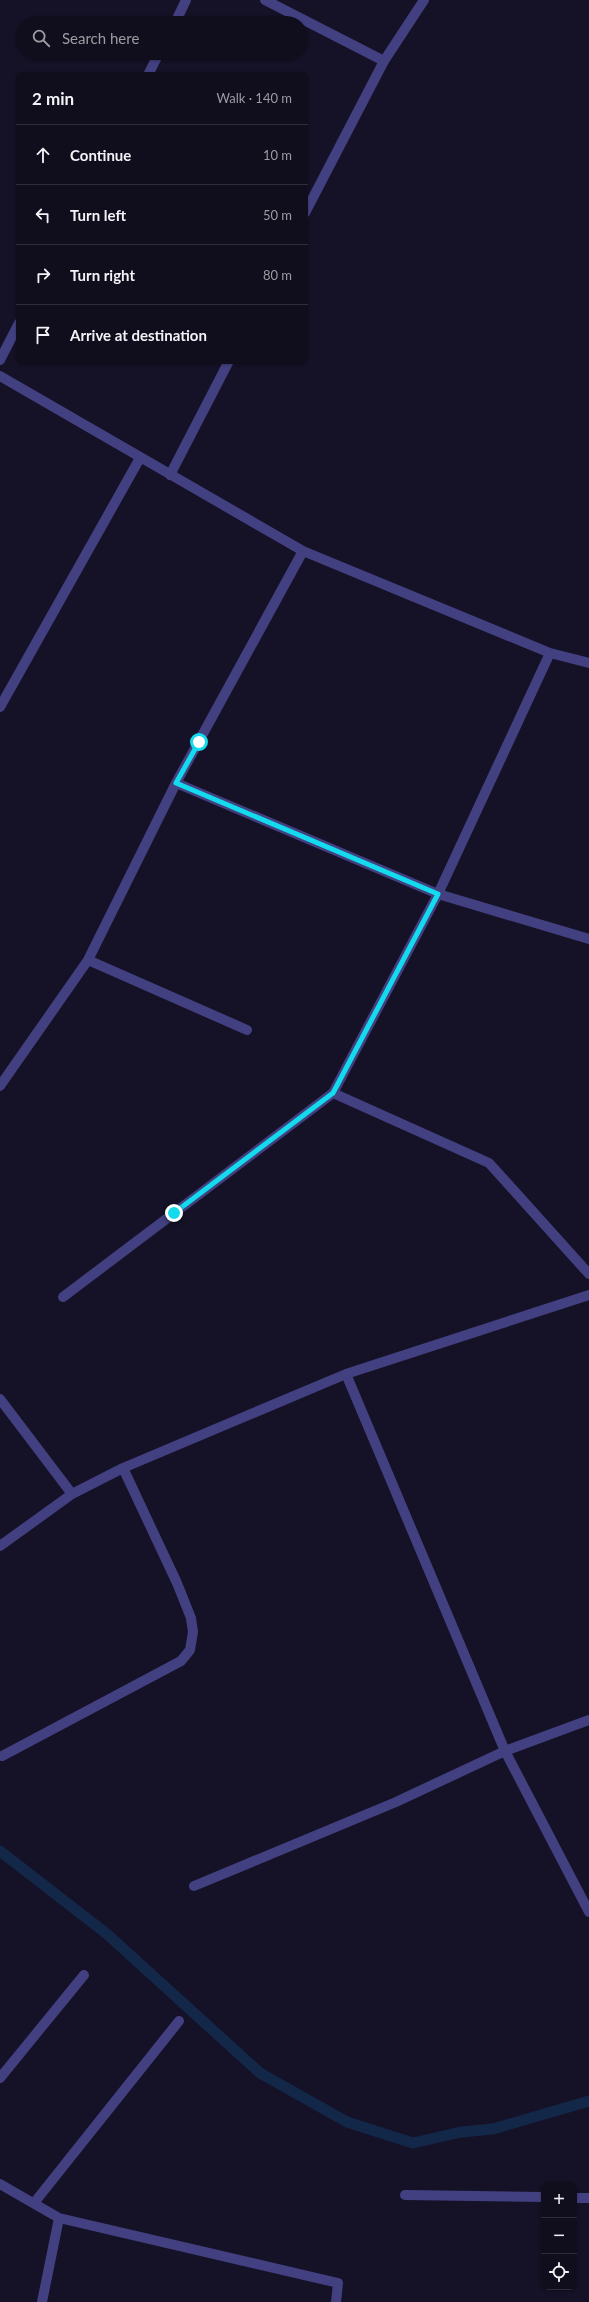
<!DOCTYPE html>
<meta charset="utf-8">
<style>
:root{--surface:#100d1c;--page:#191625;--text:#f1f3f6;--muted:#9c9ca3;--line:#302d3b}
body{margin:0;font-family:Lato,sans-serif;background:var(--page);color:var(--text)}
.controls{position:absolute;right:12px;bottom:12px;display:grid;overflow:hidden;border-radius:8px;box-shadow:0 1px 3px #0004}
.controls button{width:36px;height:36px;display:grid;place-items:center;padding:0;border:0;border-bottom:1px solid var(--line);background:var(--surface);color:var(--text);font:20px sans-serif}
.stop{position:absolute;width:12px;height:12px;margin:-9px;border:3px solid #14daed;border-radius:50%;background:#fff}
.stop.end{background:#14daed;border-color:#fff;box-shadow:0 1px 4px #0008}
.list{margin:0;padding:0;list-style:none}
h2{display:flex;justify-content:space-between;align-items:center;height:52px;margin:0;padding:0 16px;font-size:17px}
h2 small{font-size:13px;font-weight:400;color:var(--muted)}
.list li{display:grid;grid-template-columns:26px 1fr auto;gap:12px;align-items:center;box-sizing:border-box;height:60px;padding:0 16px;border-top:1px solid var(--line)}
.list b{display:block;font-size:15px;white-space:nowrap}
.list em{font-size:13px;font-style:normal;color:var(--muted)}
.icon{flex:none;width:22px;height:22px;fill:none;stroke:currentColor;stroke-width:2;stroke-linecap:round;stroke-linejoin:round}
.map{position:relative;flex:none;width:589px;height:2302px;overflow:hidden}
.search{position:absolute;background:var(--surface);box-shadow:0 1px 3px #0004;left:16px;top:16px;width:292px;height:44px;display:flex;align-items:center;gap:10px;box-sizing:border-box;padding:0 14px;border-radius:22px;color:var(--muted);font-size:15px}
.panel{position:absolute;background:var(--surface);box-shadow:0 1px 3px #0004;left:16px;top:72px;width:292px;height:292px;border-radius:8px}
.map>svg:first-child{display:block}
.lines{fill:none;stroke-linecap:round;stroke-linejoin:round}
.stream{stroke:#132849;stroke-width:11}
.minor{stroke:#424081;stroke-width:10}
.route{stroke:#14daed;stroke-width:5}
</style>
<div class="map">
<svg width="589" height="2302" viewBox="0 0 589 2302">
<rect width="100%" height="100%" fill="#151126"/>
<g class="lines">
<path class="stream" d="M0 1851 107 1934 260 2073 347 2122 413 2143 461 2132 493 2129 589 2101"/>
<path class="minor" d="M265 0 384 61
M175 23 186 0
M148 75 159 53
M305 213 384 61 424 0
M0 360 19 323
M0 376 303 551 550 653 589 663
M170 475 229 361
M0 707 140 458
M176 783 438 894 589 939
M88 960 247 1030
M0 1086 88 960 176 783 303 551
M333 1093 489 1163 589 1274
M63 1297 333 1093 438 894 550 653
M346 1374 505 1751 589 1912
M0 1399 72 1494
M0 1546 72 1494 123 1468 346 1374 589 1295
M2 1756 181 1661 190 1650 193 1632 191 1618 177 1583 123 1468
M194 1886 396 1802 505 1751 589 1720
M0 2078 84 1975
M0 2184 59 2218 338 2283 336 2302
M405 2195 544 2197
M574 2198H589
M34 2203 179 2021
M42 2302 59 2218"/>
</g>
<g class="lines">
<path class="route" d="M174 1213 333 1093 438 894 176 783 199 742"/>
</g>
</svg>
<div class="controls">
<button>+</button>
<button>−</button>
<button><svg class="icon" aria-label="locate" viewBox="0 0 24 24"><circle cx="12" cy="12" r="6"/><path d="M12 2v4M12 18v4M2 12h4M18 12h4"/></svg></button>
</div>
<div class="stop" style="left:199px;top:742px"></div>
<div class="stop end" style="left:174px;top:1213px"></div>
<div class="search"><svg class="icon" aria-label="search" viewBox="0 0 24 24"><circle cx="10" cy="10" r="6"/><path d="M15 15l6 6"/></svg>Search here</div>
<section class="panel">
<h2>2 min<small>Walk · 140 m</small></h2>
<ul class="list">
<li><svg class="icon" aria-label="ahead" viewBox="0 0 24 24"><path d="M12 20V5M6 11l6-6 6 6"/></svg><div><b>Continue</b></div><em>10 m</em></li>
<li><svg class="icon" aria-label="left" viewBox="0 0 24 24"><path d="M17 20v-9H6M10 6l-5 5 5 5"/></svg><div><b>Turn left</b></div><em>50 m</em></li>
<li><svg class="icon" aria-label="right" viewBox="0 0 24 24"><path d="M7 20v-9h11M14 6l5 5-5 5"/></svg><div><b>Turn right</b></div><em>80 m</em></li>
<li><svg class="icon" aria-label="arrive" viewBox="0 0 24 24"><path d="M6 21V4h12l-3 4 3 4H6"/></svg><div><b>Arrive at destination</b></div></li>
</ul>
</section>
</div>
